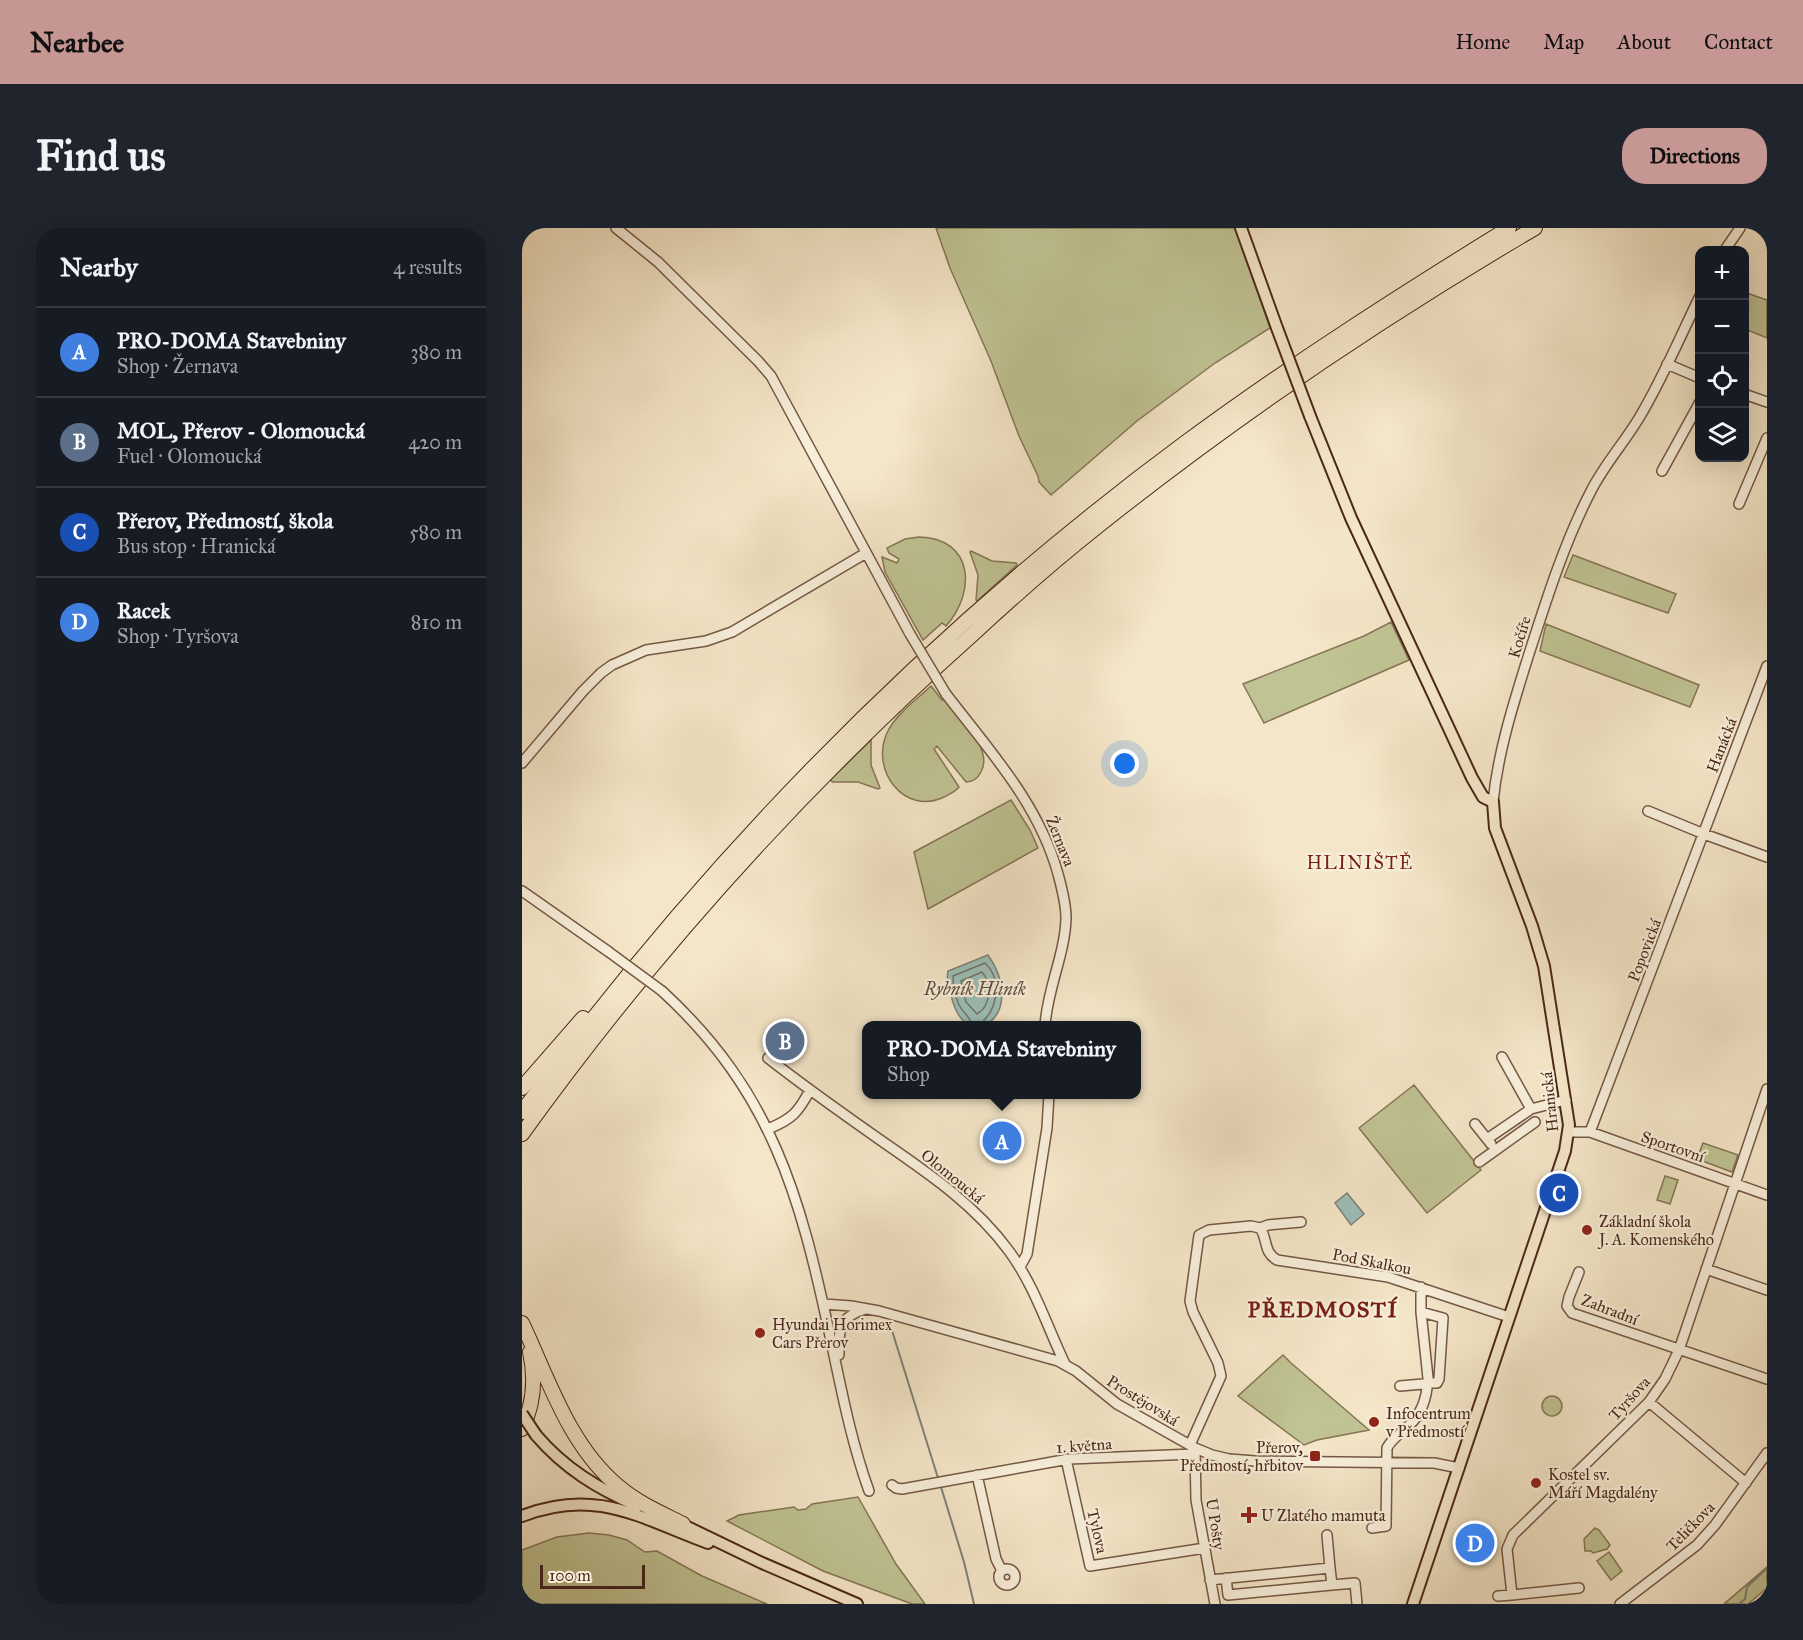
<!DOCTYPE html>
<meta charset="utf-8">
<style>
:root{--surface:#171b24;--page:#20242c;--text:#f1f3f6;--muted:#9ea1a6;--line:#363941;--accent:#c59692}
body{margin:0;font-family:"IM FELL Great Primer",serif;background:var(--page);color:var(--text)}
.controls{position:absolute;right:18px;top:18px;display:grid;overflow:hidden;border-radius:12px;box-shadow:0 6px 24px #0002}
.controls button{width:54px;height:54px;display:grid;place-items:center;padding:0;border:0;border-bottom:2px solid var(--line);background:var(--surface);color:var(--text);font:30px sans-serif}
.scale{position:absolute;left:18px;bottom:15px;width:105px;box-sizing:border-box;padding-left:6px;border:3px solid #4b2718;border-top:0;font-size:16px;line-height:21px;white-space:nowrap;color:#4b2718;-webkit-text-stroke:4px #f8efdb;paint-order:stroke}
.you{position:absolute;left:603px;top:536px;width:21px;height:21px;margin:-15px;border:4px solid #fff;border-radius:50%;background:#1a73e8;box-shadow:0 0 0 9px #1a73e833}
.badge{display:grid;place-items:center;width:39px;height:39px;border-radius:50%;background:var(--accent);color:#fff;font-size:20px;font-weight:700}
.pin{position:absolute;translate:-50% -50%;border:3px solid #fff;box-shadow:0 2px 6px #0006}
.popup{position:absolute;left:340px;top:793px;width:279px;height:78px;box-sizing:border-box;display:grid;place-content:center;border-radius:12px;background:var(--surface);filter:drop-shadow(0 2px 4px #0005);font-size:20px;white-space:nowrap;color:var(--muted)}
.popup b{font-size:22px;color:var(--text)}
.popup::after{content:'';position:absolute;left:50%;top:100%;margin-left:-12px;border:12px solid transparent;border-top-color:var(--surface)}
.list{margin:0;padding:0;list-style:none}
h2{display:flex;justify-content:space-between;align-items:center;height:78px;margin:0;padding:0 24px;font-size:26px}
h2 small{font-size:20px;font-weight:400;color:var(--muted)}
.list li{display:grid;grid-template-columns:39px 1fr auto;gap:18px;align-items:center;box-sizing:border-box;height:90px;padding:0 24px;border-top:2px solid var(--line)}
.list b{display:block;font-size:22px;white-space:nowrap}
.list p{margin:0;font-size:20px;white-space:nowrap;color:var(--muted)}
.list em{font-size:20px;font-style:normal;color:var(--muted)}
.icon{flex:none;width:33px;height:33px;fill:none;stroke:currentColor;stroke-width:2;stroke-linecap:round;stroke-linejoin:round}
.map{position:relative;flex:none;width:1245px;height:1376px;overflow:hidden;border-radius:24px}
header{display:flex;align-items:center;gap:36px;box-sizing:border-box;height:84px;padding:0 30px;background:var(--accent);color:#111}
header strong{font-size:28px}
nav{display:flex;gap:33px;margin-inline-start:auto;font-size:21px}
.intro{display:flex;align-items:center;justify-content:space-between;box-sizing:border-box;height:144px;padding:0 36px}
h1{margin:0;font-size:42px}
.button{padding:15px 27px;border-radius:24px;background:var(--accent);color:#111;font-size:21px;font-weight:700}
main{display:flex;gap:36px;padding:0 36px}
aside{flex:1;background:var(--surface);border-radius:24px;box-shadow:0 6px 24px #0002}
.map>svg:first-child{display:block}
.green{fill:#c0c393;stroke:#867556;stroke-width:1.5}
.water{fill:#9cbfb8;stroke:#7c8278;stroke-width:1.5}
.lines{fill:none;stroke-linecap:round;stroke-linejoin:round}
.shore{stroke:#747368;stroke-width:1.5}
.stream{stroke:#7c8278;stroke-width:2}
.minor-casing{stroke:#755744;stroke-width:12}
.major-casing{stroke:#4b2718;stroke-width:14}
.highway-casing{stroke:#4b2718;stroke-width:16}
.minor{stroke:#f8efdb;stroke-width:9}
.major{stroke:#f4e6c8;stroke-width:10}
.highway{stroke:#f4e6c8;stroke-width:14}
.rail-casing{stroke:#4b2718;stroke-width:4.5}
.rail{stroke:#f8efdb;stroke-width:2;stroke-dasharray:7;stroke-linecap:butt}
.minor-bridge-casing{stroke:#755744;stroke-width:12;stroke-linecap:butt}
.major-bridge-casing{stroke:#4b2718;stroke-width:14;stroke-linecap:butt}
.minor-bridge{stroke:#f8efdb;stroke-width:9}
.major-bridge{stroke:#f4e6c8;stroke-width:10}
.poi-dot{fill:#8f2418;stroke:#f8efdb;stroke-width:2}
.labels{text-anchor:middle;stroke-width:4.5;stroke-linejoin:round;paint-order:stroke}
.street-label{font-size:16px;fill:#4b2718;stroke:#f8efdb}
.poi-label{font-size:16px;fill:#4b2718;stroke:#f8efdb;text-anchor:start}
.neighbourhood-label{font-size:18px;letter-spacing:1.5px;fill:#7a1f14;stroke:#f8efdb}
.water-label{font-size:18px;font-style:italic;fill:#5f4d40;stroke:#f8efdb}
.district-label{font-size:22px;font-weight:bold;letter-spacing:1.5px;fill:#7a1f14;stroke:#f8efdb}
</style>
<header>
<strong>Nearbee</strong>
<nav><a>Home</a><a>Map</a><a>About</a><a>Contact</a></nav>
</header>
<div class="intro"><h1>Find us</h1><a class="button">Directions</a></div>
<main>
<aside>
<h2>Nearby<small>4 results</small></h2>
<ul class="list">
<li><span class="badge" style="background:#3f7fe0">A</span><div><b>PRO-DOMA Stavebniny</b><p>Shop · Žernava</p></div><em>380 m</em></li>
<li><span class="badge" style="background:#5c6f8a">B</span><div><b>MOL, Přerov - Olomoucká</b><p>Fuel · Olomoucká</p></div><em>420 m</em></li>
<li><span class="badge" style="background:#1a4fb4">C</span><div><b>Přerov, Předmostí, škola</b><p>Bus stop · Hranická</p></div><em>580 m</em></li>
<li><span class="badge" style="background:#3f7fe0">D</span><div><b>Racek</b><p>Shop · Tyršova</p></div><em>810 m</em></li>
</ul>
</aside>
<div class="map">
<svg width="1245" height="1376" viewBox="0 0 1245 1376">
<rect width="100%" height="100%" fill="#f4e6c8"/>
<filter id="stains"><feTurbulence type="fractalNoise" baseFrequency=".00333" numOctaves="4"/><feColorMatrix values="0 0 0 0 .2 0 0 0 0 .09 0 0 0 0 .02 0 0 0 .5 -.17"/></filter>
<radialGradient id="worn" r=".72"><stop offset=".6" stop-color="#630" stop-opacity="0"/><stop offset="1" stop-color="#630" stop-opacity=".3"/></radialGradient>
<path class="green" d="M414 0H715L748 100 693 135 615 193 529 267 517 254 516 248 497 208 469 133 428 40Z
M1222 64 1245 72V110L1223 101Z
M397 309C451 310 455 363 424 398L420 395 401 412 363 344 360 329 375 335 377 331 367 325 365 320 383 311Z
M449 323 470 333 494 335 495 337 455 373 454 372 456 347 448 324Z
M1051 327 1154 366 1146 385 1042 349Z
M869 394 887 432 742 495 721 456 842 408Z
M1024 396 1177 457 1168 479 1018 423Z
M409 458 420 472H423C437 490 472 521 459 544 456 550 451 554 444 554L415 518 412 521 437 559C433 564 428 566 422 569 382 588 348 542 365 505 373 487 394 472 409 458Z
M349 512V537L358 560 356 561 336 554H310L309 551Z
M489 572 508 602 516 620 406 681 392 624Z
M892 857 959 942 905 985 837 900Z
M1181 915 1216 927 1210 944 1175 931Z
M1143 948 1156 952 1148 976 1135 972Z
M761 1127 769 1135 847 1202 795 1212 782 1217 716 1168Z
M1020 1178a10 10 0 1 1 20 0a10 10 0 1 1-20 0Z
M336 1269 374 1336 403 1376H390L301 1343 205 1293 217 1287 272 1279 276 1282 284 1281 290 1276Z
M1073 1300 1077 1302 1088 1317 1085 1321 1071 1325 1069 1323H1063L1062 1311Z
M67 1305 87 1307 105 1312 123 1324 135 1323 180 1348 245 1376H0V1322L35 1309Z
M1087 1324 1100 1343 1089 1352 1075 1333Z
M1245 1339V1360L1226 1376H1202Z"/>
<path class="water" d="M466 727C507 785 446 830 430 771 427 762 424 753 426 743Z
M825 965 842 986 829 997 813 975Z"/>
<g class="lines">
<path class="shore" d="M460 744C470 756 469 778 455 786L444 774 439 753Z
M450 798C449 789 441 785 437 777 433 768 431 757 431 748L463 735C479 749 476 779 462 792L461 798"/>
<path class="stream" d="M367 1093 416 1250
M419 1259 442 1334 452 1376
M1217 1376 1223 1371 1225 1359 1245 1340"/>
<g class="minor-casing">
<path id="minor" d="M94 0 136 34 236 133 249 148 388 406
M1203 22 1218 0
M1145 136 1178 150
M1222 166 1245 174
M1140 243 1178 174
M1217 276 1245 210
M424 466C467 522 517 576 536 646 540 661 544 675 544 690 543 727 525 761 523 798
M0 535 61 463 79 445 90 437 124 422 184 413 210 404 344 325
M971 574C976 524 991 477 1006 429 1024 373 1042 315 1069 263 1082 237 1102 215 1117 190 1140 152 1158 109 1178 68
M1126 583 1182 606 1245 629
M0 663 87 724
M140 763C250 864 278 967 308 1108 319 1160 329 1213 347 1263
M980 829 1009 881
M246 830C284 860 324 888 364 916 409 947 454 978 487 1023 512 1057 525 1098 543 1136
M953 896 969 916
M246 901C270 891 276 885 288 862
M1047 904H1068L1245 967
M1068 904 1245 438
M965 911 1009 881 1044 872
M957 934 1013 894
M738 1000C746 1011 741 1024 755 1032L866 1049 987 1089
M498 1039 505 1026 525 900 527 866
M1184 1041 1245 1062
M1057 1044 1047 1069 1045 1078 1050 1085 1245 1151
M899 1059V1084L906 1150
M302 1076 329 1078 357 1083 536 1133 554 1143 595 1176 673 1220 690 1227 707 1231 733 1233 912 1235 937 1240
M899 1084 921 1090 917 1151 915 1155H910
M317 1127C316 1103 317 1088 344 1081
M878 1158 901 1156
M1127 1174 1224 1255
M668 1217 699 1148 696 1135 671 1084 668 1073 677 1007 687 1002 729 998 738 1000 746 997 779 994
M673 1222 674 1272 693 1376
M544 1231 568 1338 683 1320
M455 1247 474 1331 480 1343
M370 1257 374 1260 380 1261 547 1231 672 1226
M850 1300 864 1298 865 1220C869 1212 875 1208 882 1202 896 1191 903 1177 905 1160
M805 1307 808 1340
M477 1349a8 8 0 1 1 16 0a8 8 0 1 1-16 0Z
M704 1350 706 1367 810 1357
M688 1352 808 1340 810 1357 833 1355 835 1376
M1057 1360 990 1367 985 1321 991 1307 1127 1174 1143 1151 1157 1122 1245 861
M976 1368 990 1367
M1098 1376 1175 1317 1193 1297 1245 1225"/>
</g>
<g class="major-casing">
<path id="major" d="M719 0 755 100
M788 188 829 290 950 550 961 569 971 574 973 600 1010 698 1022 738 1047 897 1043 923 891 1376
M14 1207C42 1240 76 1261 116 1278
M0 1288C74 1259 118 1290 186 1315
M155 1294 240 1335 335 1376"/>
</g>
<g class="highway-casing">
<path id="highway" d="M0 860 61 790
M0 884C187 629 409 403 663 215 767 138 877 68 987 0
M0 906C131 724 284 555 451 406 491 369 533 332 576 298 714 188 861 89 1013 0
M0 1095C27 1152 47 1218 97 1259 116 1275 139 1285 161 1296
M0 1201C12 1176 14 1151 8 1124"/>
</g>
<use href="#minor" class="minor"/>
<use href="#major" class="major"/>
<use href="#highway" class="highway"/>
<g class="rail-casing">
<path id="rail" d="M1235 1376 1245 1368"/>
</g>
<use href="#rail" class="rail"/>
<g class="minor-bridge-casing">
<path id="minor-bridge" d="M388 406 424 466
M87 724 140 763"/>
</g>
<g class="major-bridge-casing">
<path id="major-bridge" d="M755 100 788 188
M0 1186 14 1207"/>
</g>
<use href="#minor-bridge" class="minor-bridge"/>
<use href="#major-bridge" class="major-bridge"/>
</g>
<g class="poi-dot">
<circle cx="1065" cy="1002" r="6"/>
<circle cx="238" cy="1105" r="6"/>
<circle cx="852" cy="1194" r="6"/>
<rect x="787" y="1222" width="12" height="12" rx="3"/>
<circle cx="1014" cy="1255" r="6"/>
<path d="M724 1278h6v6h6v6h-6v6h-6v-6h-6v-6h6z"/>
</g>
<g class="labels">
<g class="street-label">
<text transform="translate(997 409) rotate(-73)" y="6">Kočíře</text>
<text transform="translate(1199 517) rotate(-69)" y="6">Hanácká</text>
<text transform="translate(539 613) rotate(68)" y="6">Žernava</text>
<text transform="translate(1122 722) rotate(-69)" y="6">Popovická</text>
<text transform="translate(1027 874) rotate(-96)" y="6">Hranická</text>
<text transform="translate(1151 918) rotate(19)" y="6">Sportovní</text>
<text transform="translate(431 948) rotate(39)" y="6">Olomoucká</text>
<text transform="translate(850 1033) rotate(11)" y="6">Pod Skalkou</text>
<text transform="translate(1088 1081) rotate(21)" y="6">Zahradní</text>
<text transform="translate(1107 1170) rotate(-48)" y="6">Tyršova</text>
<text transform="translate(621 1172) rotate(32)" y="6">Prostějovská</text>
<text transform="translate(562 1217) rotate(-4)" y="6">1. května</text>
<text transform="translate(694 1296) rotate(81)" y="6">U Pošty</text>
<text transform="translate(1168 1298) rotate(-46)" y="6">Teličkova</text>
<text transform="translate(576 1303) rotate(77)" y="6">Tylova</text>
</g>
<g class="poi-label">
<text x="1077" y="999">Základní škola<tspan x="1077" dy="18">J. A. Komenského</tspan></text>
<text x="250" y="1102">Hyundai Horimex<tspan x="250" dy="18">Cars Přerov</tspan></text>
<text x="864" y="1191">Infocentrum<tspan x="864" dy="18">v Předmostí</tspan></text>
<text x="781" y="1225" text-anchor="end">Přerov,<tspan x="781" dy="18">Předmostí, hřbitov</tspan></text>
<text x="1026" y="1252">Kostel sv.<tspan x="1026" dy="18">Máří Magdalény</tspan></text>
<text x="739" y="1293">U Zlatého mamuta</text>
</g>
<g class="neighbourhood-label">
<text x="838" y="641">HLINIŠTĚ</text>
</g>
<g class="water-label">
<text x="453" y="767">Rybník Hliník</text>
</g>
<g class="district-label">
<text x="801" y="1089">PŘEDMOSTÍ</text>
</g>
</g>
<rect width="100%" height="100%" filter="url(#stains)"/>
<rect width="100%" height="100%" fill="url(#worn)"/>
</svg>
<div class="controls">
<button>+</button>
<button>−</button>
<button><svg class="icon" aria-label="locate" viewBox="0 0 24 24"><circle cx="12" cy="12" r="6"/><path d="M12 2v4M12 18v4M2 12h4M18 12h4"/></svg></button>
<button><svg class="icon" aria-label="layers" viewBox="0 0 24 24"><path d="M12 4l9 5-9 5-9-5zM3 14l9 5 9-5"/></svg></button>
</div>
<div class="scale">100 m</div>
<div class="you"></div>
<div class="pin badge" style="left:480px;top:913px;background:#3f7fe0">A</div>
<div class="popup"><b>PRO-DOMA Stavebniny</b>Shop</div>
<div class="pin badge" style="left:263px;top:813px;background:#5c6f8a">B</div>
<div class="pin badge" style="left:1037px;top:965px;background:#1a4fb4">C</div>
<div class="pin badge" style="left:953px;top:1315px;background:#3f7fe0">D</div>
</div>
</main>
